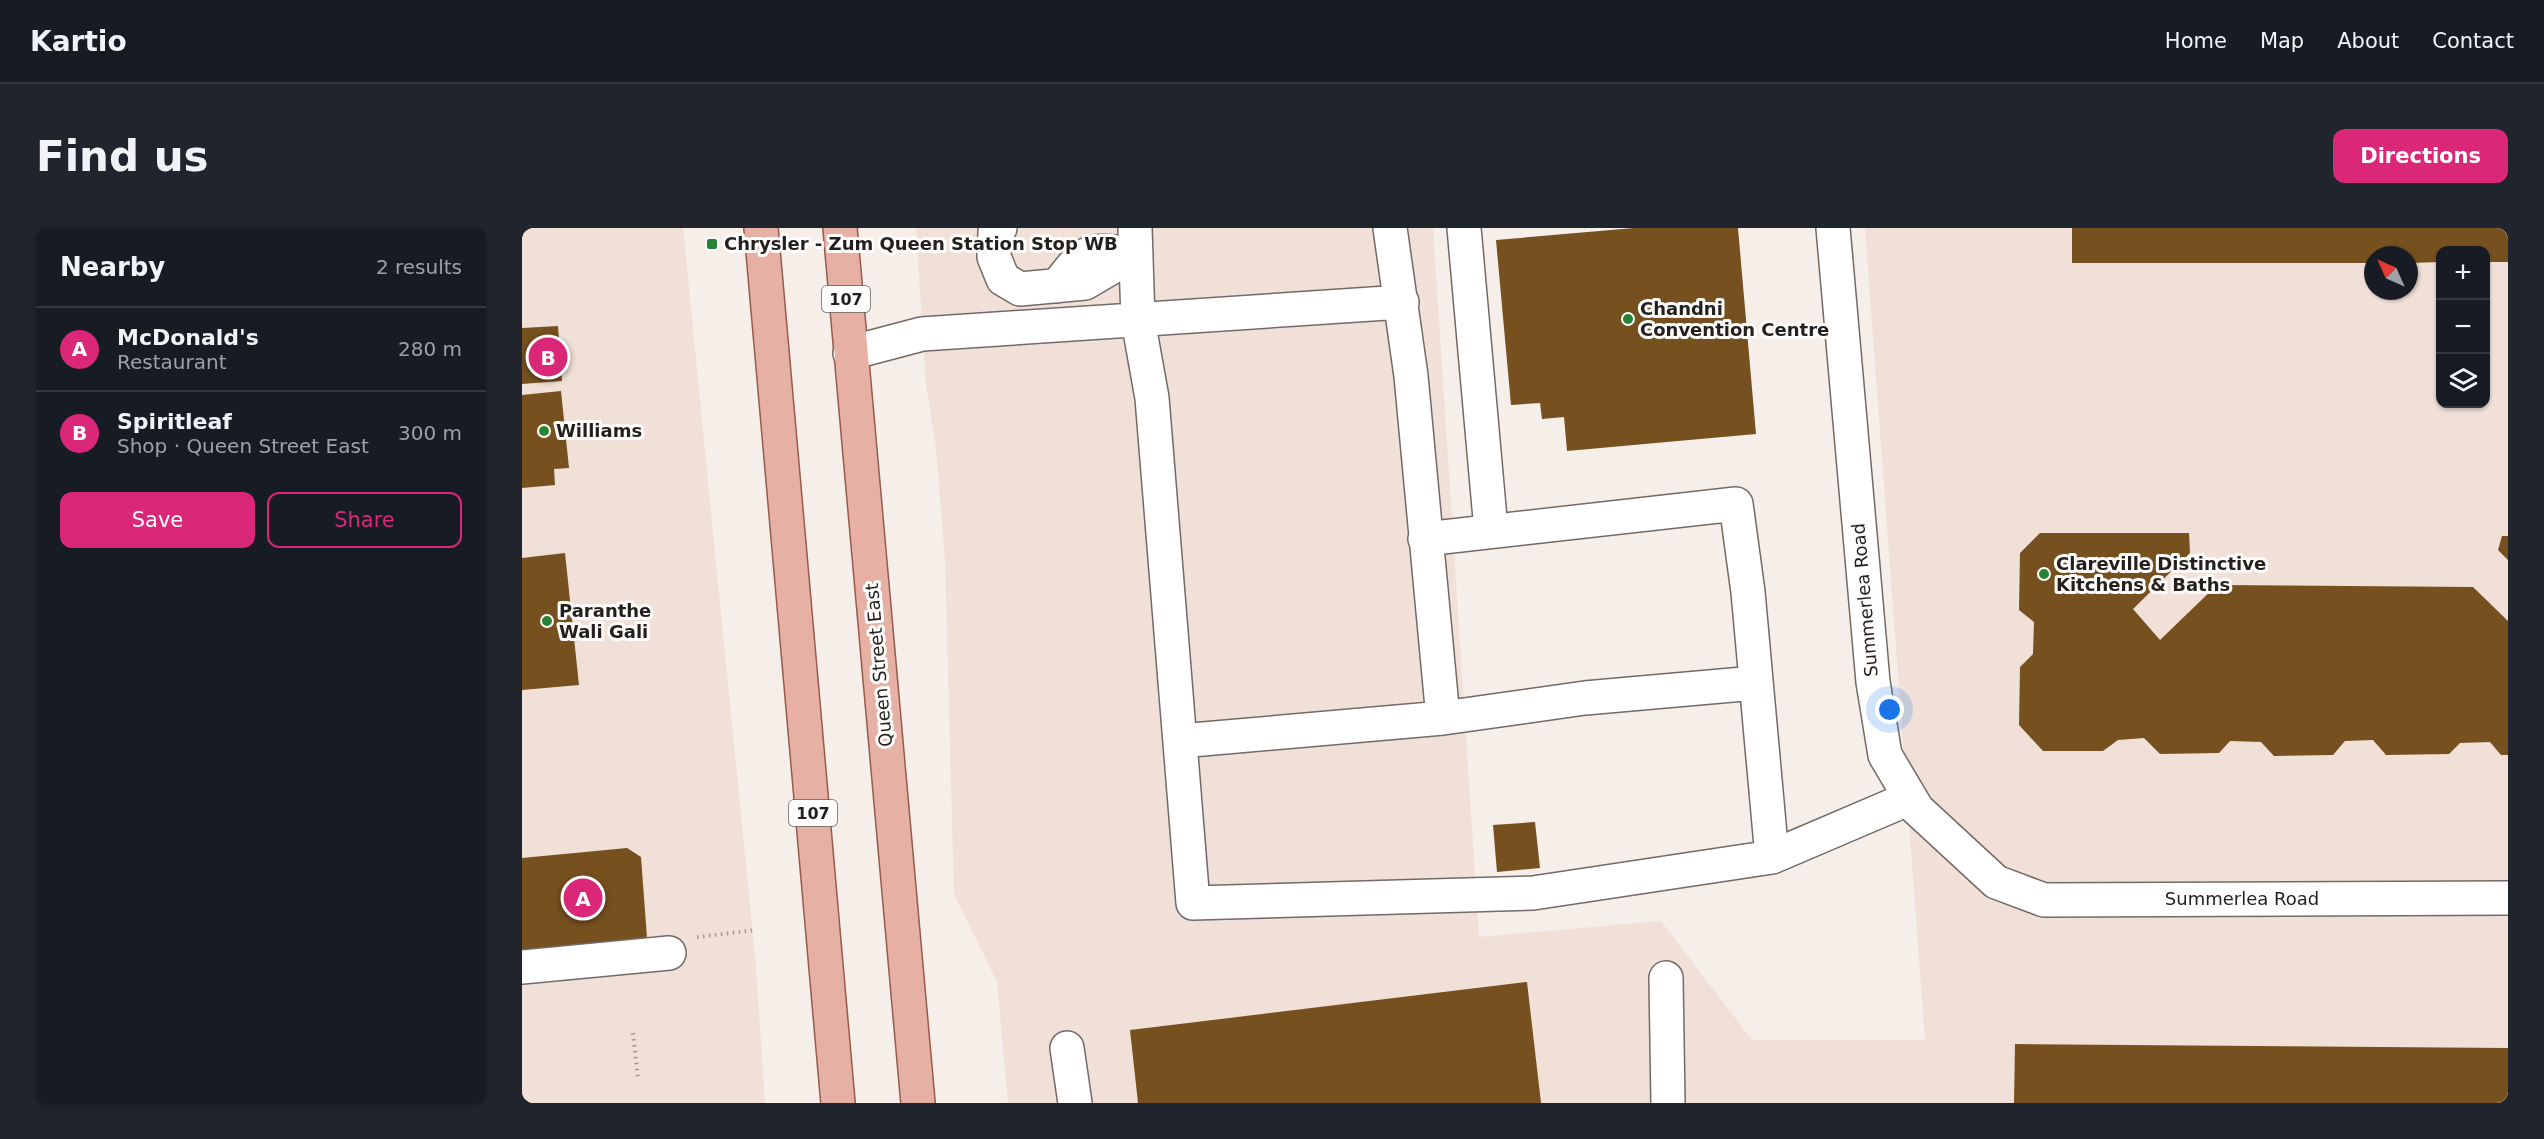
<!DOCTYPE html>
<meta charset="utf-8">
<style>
:root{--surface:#171b24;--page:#20242c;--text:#f1f3f6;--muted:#9ea1a6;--line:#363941;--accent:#db2777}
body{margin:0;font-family:"DejaVu Sans",sans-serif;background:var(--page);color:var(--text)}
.controls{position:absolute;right:18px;top:18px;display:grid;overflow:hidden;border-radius:12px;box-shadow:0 2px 4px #0004}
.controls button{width:54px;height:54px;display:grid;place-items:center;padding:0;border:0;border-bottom:2px solid var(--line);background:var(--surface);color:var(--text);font:30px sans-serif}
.compass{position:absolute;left:1842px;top:18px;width:54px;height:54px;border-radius:50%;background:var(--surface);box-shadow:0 2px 4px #0004;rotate:315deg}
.you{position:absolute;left:1368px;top:482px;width:21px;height:21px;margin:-15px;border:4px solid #fff;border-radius:50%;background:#1a73e8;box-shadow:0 0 0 9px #1a73e833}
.badge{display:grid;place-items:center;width:39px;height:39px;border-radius:50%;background:var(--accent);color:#fff;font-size:20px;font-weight:700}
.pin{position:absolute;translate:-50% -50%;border:3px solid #fff;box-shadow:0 2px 6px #0006}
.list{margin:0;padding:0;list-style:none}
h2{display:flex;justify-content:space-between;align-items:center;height:78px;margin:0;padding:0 24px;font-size:26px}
h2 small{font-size:20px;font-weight:400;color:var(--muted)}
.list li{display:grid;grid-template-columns:39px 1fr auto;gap:18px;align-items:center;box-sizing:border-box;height:84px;padding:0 24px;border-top:2px solid var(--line)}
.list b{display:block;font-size:22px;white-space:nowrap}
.list p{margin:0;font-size:20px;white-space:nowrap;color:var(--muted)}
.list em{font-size:20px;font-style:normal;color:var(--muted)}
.actions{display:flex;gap:12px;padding:18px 24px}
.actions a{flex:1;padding:14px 0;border:2px solid var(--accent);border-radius:12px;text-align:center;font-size:21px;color:var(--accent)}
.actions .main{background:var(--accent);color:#fff}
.icon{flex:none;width:33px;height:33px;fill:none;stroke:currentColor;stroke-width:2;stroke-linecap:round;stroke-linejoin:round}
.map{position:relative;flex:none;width:1986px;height:875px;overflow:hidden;border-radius:12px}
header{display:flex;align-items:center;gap:36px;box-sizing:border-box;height:84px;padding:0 30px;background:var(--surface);border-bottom:2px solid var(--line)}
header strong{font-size:28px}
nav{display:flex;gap:33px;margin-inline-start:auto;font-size:21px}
.intro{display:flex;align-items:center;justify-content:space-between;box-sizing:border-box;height:144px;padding:0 36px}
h1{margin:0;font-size:42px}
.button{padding:15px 27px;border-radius:12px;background:var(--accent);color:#fff;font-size:21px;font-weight:700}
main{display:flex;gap:36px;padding:0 36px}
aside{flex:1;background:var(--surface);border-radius:12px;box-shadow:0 2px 4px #0004}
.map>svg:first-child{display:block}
.built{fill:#f0e0d7;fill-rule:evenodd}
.building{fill:#76501f}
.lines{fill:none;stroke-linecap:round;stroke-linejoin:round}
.minor-casing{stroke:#726a66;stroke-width:36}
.major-casing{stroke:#975b4d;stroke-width:36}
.path{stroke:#9f9995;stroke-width:4;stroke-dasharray:1.5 4.5;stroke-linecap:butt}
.minor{stroke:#fff;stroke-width:33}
.major{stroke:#e6b0a4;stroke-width:33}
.poi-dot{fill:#278435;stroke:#fefdfc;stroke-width:2}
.labels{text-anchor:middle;stroke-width:6;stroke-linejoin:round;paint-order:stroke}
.shield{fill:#fefdfc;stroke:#646260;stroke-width:1.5}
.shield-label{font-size:16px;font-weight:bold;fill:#221f1d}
.poi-label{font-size:18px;font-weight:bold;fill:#221f1d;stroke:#fefdfc;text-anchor:start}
.street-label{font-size:18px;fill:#221f1d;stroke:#fefdfc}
</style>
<header>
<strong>Kartio</strong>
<nav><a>Home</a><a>Map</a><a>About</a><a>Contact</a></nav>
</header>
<div class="intro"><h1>Find us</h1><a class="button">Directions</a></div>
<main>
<aside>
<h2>Nearby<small>2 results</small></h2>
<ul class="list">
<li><span class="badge">A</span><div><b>McDonald's</b><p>Restaurant</p></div><em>280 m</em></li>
<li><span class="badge">B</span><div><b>Spiritleaf</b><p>Shop · Queen Street East</p></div><em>300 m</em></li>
</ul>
<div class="actions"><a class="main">Save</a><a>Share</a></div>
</aside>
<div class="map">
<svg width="1986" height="875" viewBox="0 0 1986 875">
<rect width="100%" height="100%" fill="#f6eee9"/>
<path class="built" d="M0 0H161L234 739 243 875H0Z
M394 0H911L957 709 1139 693 1230 812H1403L1343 0H1986V875H486L475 754 432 666 423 331 414 220 404 156ZM1918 22H1964V176H1918ZM1851 27H1887V63H1851Z"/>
<path class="building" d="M1112 0H1216L1234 206 1045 223 1042 189 1020 191 1018 175 989 177 974 12Z
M1550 0H1986V34H1964V22H1918V34L1887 35V27H1851V35H1550Z
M36 98 40 153 0 156V100Z
M39 163 47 240 32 241 33 257 0 260V167Z
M1518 305H1667L1668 325 1611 381 1638 412 1695 357 1951 359 1986 393V527H1979L1968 514 1938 515 1927 526 1864 527 1851 512 1823 513 1811 527 1752 528 1739 514 1708 513 1697 525 1638 526 1622 510 1596 512 1581 523H1521L1497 497 1498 439 1511 426 1512 394 1497 382 1498 325Z
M1980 308H1986V332L1976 322Z
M43 325 57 457 0 462V330Z
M1013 594 1018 640 975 644 971 597Z
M105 620 119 629 125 710 0 731V630Z
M1005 754 1019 875H616L608 802Z
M1493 816 1986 820V875H1492Z"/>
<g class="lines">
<g class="minor-casing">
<path id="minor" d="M478 0 473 4 472 29 481 51 498 61 563 55 614 25
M613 0 616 92 630 170 671 675 1011 665 1250 629 1388 570
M868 0 889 148 921 490
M942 0 969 302
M1311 0 1351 454 1363 527 1395 581 1474 654 1522 672 1986 670
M535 58C566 17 565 23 614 25
M328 125 400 106 880 74
M903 311 1214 276 1226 364 1250 629
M658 513 921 490 1063 470 1233 455
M0 739 147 725
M1144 750 1146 875
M545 820 553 875"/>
</g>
<g class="major-casing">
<path id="major" d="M239 0 316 875
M318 0 396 875"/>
</g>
<path class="path" d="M175 709 234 702
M111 805 116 850"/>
<use href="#minor" class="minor"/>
<use href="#major" class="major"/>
</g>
<g class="poi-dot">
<rect x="184" y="10" width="12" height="12" rx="3"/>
<circle cx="1106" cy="91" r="6"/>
<circle cx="22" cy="203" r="6"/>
<circle cx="1522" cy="346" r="6"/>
<circle cx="25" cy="393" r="6"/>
</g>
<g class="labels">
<g class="shield">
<rect x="300" y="58" width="48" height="26" rx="4.5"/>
<rect x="267" y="572" width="48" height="26" rx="4.5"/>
</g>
<g class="shield-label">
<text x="324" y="77">107</text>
<text x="291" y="591">107</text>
</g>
<g class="poi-label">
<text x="202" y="22">Chrysler - Zum Queen Station Stop WB</text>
<text x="1118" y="87">Chandni<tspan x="1118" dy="21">Convention Centre</tspan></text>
<text x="34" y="209">Williams</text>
<text x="1534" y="342">Clareville Distinctive<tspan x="1534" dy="21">Kitchens &amp; Baths</tspan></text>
<text x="37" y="389">Paranthe<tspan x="37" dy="21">Wali Gali</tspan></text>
</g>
<g class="street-label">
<text transform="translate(1343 372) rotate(-95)" y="6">Summerlea Road</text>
<text transform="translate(357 437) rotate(-95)" y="6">Queen Street East</text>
<text x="1720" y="677">Summerlea Road</text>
</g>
</g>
</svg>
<div class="controls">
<button>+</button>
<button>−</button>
<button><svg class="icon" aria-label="layers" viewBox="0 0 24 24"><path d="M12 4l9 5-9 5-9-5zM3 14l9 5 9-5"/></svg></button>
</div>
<svg class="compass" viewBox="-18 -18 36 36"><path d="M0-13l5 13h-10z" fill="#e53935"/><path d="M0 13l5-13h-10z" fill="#9ea1a6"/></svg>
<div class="you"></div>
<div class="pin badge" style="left:61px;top:670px">A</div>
<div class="pin badge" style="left:26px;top:129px">B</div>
</div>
</main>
